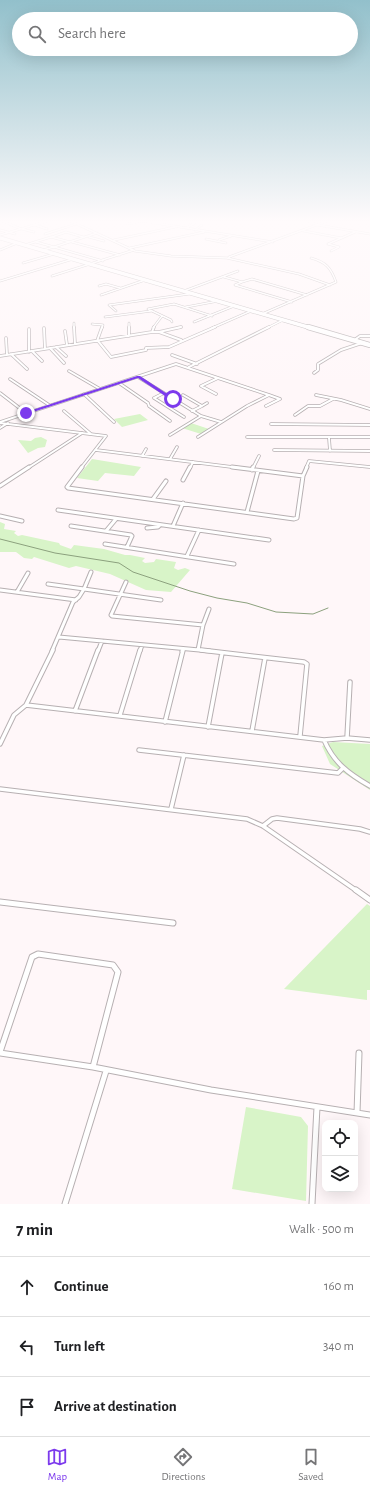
<!DOCTYPE html>
<meta charset="utf-8">
<style>
:root{--surface:#fff;--page:#f6f6f6;--text:#202124;--muted:#757577;--line:#e0e0e0;--accent:#7c3aed}
body{margin:0;font-family:"Alegreya Sans",sans-serif;background:var(--page);color:var(--text)}
.controls{position:absolute;right:12px;bottom:12px;display:grid;overflow:hidden;border-radius:8px;box-shadow:0 4px 16px #0002}
.controls button{width:36px;height:36px;display:grid;place-items:center;padding:0;border:0;border-bottom:1px solid var(--line);background:var(--surface);color:var(--text);font:20px sans-serif}
.stop{position:absolute;width:12px;height:12px;margin:-9px;border:3px solid #7c3aed;border-radius:50%;background:#fff}
.stop.end{background:#7c3aed;border-color:#fff;box-shadow:0 1px 4px #0008}
.list{margin:0;padding:0;list-style:none}
h2{display:flex;justify-content:space-between;align-items:center;height:52px;margin:0;padding:0 16px;font-size:17px}
h2 small{font-size:13px;font-weight:400;color:var(--muted)}
.list li{display:grid;grid-template-columns:26px 1fr auto;gap:12px;align-items:center;box-sizing:border-box;height:60px;padding:0 16px;border-top:1px solid var(--line)}
.list b{display:block;font-size:15px;white-space:nowrap}
.list em{font-size:13px;font-style:normal;color:var(--muted)}
.icon{flex:none;width:22px;height:22px;fill:none;stroke:currentColor;stroke-width:2;stroke-linecap:round;stroke-linejoin:round}
.map{position:relative;flex:none;width:370px;height:1204px;overflow:hidden}
.search{position:absolute;background:var(--surface);box-shadow:0 4px 16px #0002;left:12px;right:12px;top:12px;height:44px;display:flex;align-items:center;gap:10px;box-sizing:border-box;padding:0 14px;border-radius:22px;color:var(--muted);font-size:15px}
.sheet{height:232px;background:var(--surface)}
nav{display:flex;justify-content:space-around;align-items:center;box-sizing:border-box;height:56px;border-top:1px solid var(--line);background:var(--surface);font-size:11px;color:var(--muted)}
nav a{display:grid;justify-items:center;gap:2px}
nav .on{color:var(--accent)}
.map>svg:first-child{display:block}
.green{fill:#d8f4c8}
.lines{fill:none;stroke-linecap:round;stroke-linejoin:round}
.stream{stroke:#8ca17e;stroke-width:1}
.street-far4-casing{stroke:#b7b0b2;stroke-width:2.5}
.street-far3-casing{stroke:#b7b0b2;stroke-width:3.5}
.street-far2-casing{stroke:#b7b0b2;stroke-width:5}
.street-far1-casing{stroke:#b7b0b2;stroke-width:5.5}
.street-casing{stroke:#b7b0b2;stroke-width:7}
.highway-far1-casing{stroke:#b7b0b2;stroke-width:4.5}
.highway-casing{stroke:#b7b0b2;stroke-width:6}
.street-far4{stroke:#fff;stroke-width:1.5}
.street-far3{stroke:#fff;stroke-width:2}
.street-far2{stroke:#fff;stroke-width:3}
.street-far1{stroke:#fff;stroke-width:3.5}
.street{stroke:#fff;stroke-width:5}
.highway-far1{stroke:#fff;stroke-width:3.5}
.highway{stroke:#fff;stroke-width:4.5}
.route{fill:#7c3aed}
</style>
<div class="map">
<svg width="370" height="1204" viewBox="0 0 370 1204">
<rect width="100%" height="100%" fill="#fff7f9"/>
<path class="green" d="M140 414 148 420 122 427 114 419Z
M191 423 209 429 201 434 182 428Z
M41 437 47 440 45 447 38 448 28 453 18 440 31 441 35 438Z
M92 459 141 467 134 476 105 473 98 481 77 478Z
M0 522 5 524 4 529 16 531 14 533 18 536 22 535 59 543 60 545 71 549 74 545 104 549 125 555H130L145 558 142 561 145 563 154 562 156 559 176 562 174 568 178 570 185 568 190 570 171 592 146 590 110 574 76 566 69 568 34 557 32 559 24 558 16 552H0Z
M333 742 370 744V790L330 764 322 746Z
M367 904 370 906V990H367V1000L284 989Z
M246 1107 301 1117 308 1126 306 1201 232 1189Z"/>
<g class="lines">
<path class="stream" d="M0 539 55 553 119 563 133 572 190 591 217 598 247 603 276 612 313 614 328 608"/>
<g class="street-far4-casing">
<path id="street-far4" d="M0 220 21 229
M68 220 135 251 171 256 227 258 299 274 330 285
M304 220 318 225 370 234
M158 223 164 220
M127 224 143 221 273 242
M35 225 47 229
M186 228 195 223 188 222 190 220
M22 229 34 232
M0 230 15 234
M195 230 202 225
M304 231 341 238
M97 233 54 247 103 261
M45 234 76 224
M0 235 51 220
M52 237 66 232 83 237
M89 237 104 241
M206 239 226 243
M114 240 175 227
M219 240 231 236
M36 242 54 247 43 250
M72 242 120 255
M328 244 355 232
M328 244 339 247 331 251
M25 245 51 237 70 242
M130 248 204 232
M0 250 17 243
M229 257 330 220
M23 263 54 254
M52 276 134 250
M224 277 242 282 252 279 307 295
M0 281 73 259
M242 282 235 285 292 302
M99 286 106 284 120 288
M184 291 238 271
M101 295 145 280
M186 307 218 301
M116 311 109 305 189 294
M262 314 336 282C331 268 326 262 311 258
M105 317 151 311
M172 322 171 320 148 309 174 304 212 316
M194 322 234 306
M74 323V328
M129 323V328
M92 324 103 325 102 328
M153 328 162 316
M177 328 181 327
M212 328 251 311
M267 328 283 320"/>
</g>
<g class="street-far3-casing">
<path id="street-far3" d="M74 327 75 344
M129 327V336
M44 328 45 349
M29 329V352
M65 331 67 345
M152 332H159L181 340
M159 332 181 327
M6 338 7 355
M97 341 102 327
M98 341 111 357 146 350V348L169 347 215 327
M353 341 360 336H370
M56 347 66 356
M50 348 64 363
M32 351 42 361
M11 354 27 369
M172 355 197 364
M0 356 152 332 154 327
M189 367 269 327
M69 371 100 389
M314 373 318 370V364L341 350 362 343
M138 377 201 416 221 422
M10 379 49 405
M119 383 148 403 149 406 170 421
M0 393 26 413
M164 393 154 398 184 417
M84 394 114 422
M216 394 201 386 218 378
M183 395 202 406 192 411
M316 395 341 400 370 409
M202 406 207 403
M266 406 280 399 269 395
M64 411 91 434
M295 415 308 406H320L333 399
M0 422 176 364 269 395 247 406 198 437
M0 423 106 436 81 468
M271 424 370 425
M0 428 8 423
M170 435 201 416
M247 437H370
M329 438 330 451
M96 450 240 468
M274 450 370 451
M142 456 146 449
M170 459 177 447
M28 468 82 433
M190 468 193 462
M253 468 259 456
M306 468 309 461 370 467"/>
</g>
<g class="street-far2-casing">
<path id="street-far2" d="M82 467 67 487 68 488 294 519 297 518 303 476 307 467
M232 467 303 476
M252 470 253 467
M183 480 190 467
M0 486 29 467
M153 499 166 481
M58 510 269 540
M247 512 258 471
M0 516 22 521
M71 526 131 535 132 536 127 547
M173 526 183 503
M147 528 158 527 160 525
M106 531 116 519
M105 544 234 564
M187 556 199 530
M126 582 111 615 112 616 203 625
M48 584 84 589 91 572
M0 590 76 600
M17 592 28 573
M59 637 210 651
M198 650 203 625 209 609
M52 651 73 602 79 597 84 589 161 600
M98 651 102 641
M140 651 142 645
M182 651 183 649"/>
</g>
<g class="street-far1-casing">
<path id="street-far1" d="M201 650 304 662 307 664 300 736
M26 705 324 740 347 738 370 740
M75 711 98 650
M120 715 140 650
M165 722 183 650
M208 727 222 653
M252 731 265 658
M347 738 350 682
M324 740C334 763 349 774 370 786
M0 744 14 715 26 705 53 650
M139 750 338 773 342 769
M0 789 247 819 263 826 357 891
M171 809 184 755
M263 826 272 819 277 818 360 829 370 832"/>
</g>
<g class="street-casing">
<path id="street" d="M356 890 370 900
M0 902 173 923
M0 1052 32 957 38 954 113 965 118 972 93 1067
M0 1053 93 1067 211 1090 370 1115
M357 1113 359 1053
M65 1204 106 1071
M312 1204 317 1107"/>
</g>
<g class="highway-far1-casing">
<path id="highway-far1" d="M0 238 311 328"/>
</g>
<g class="highway-casing">
<path id="highway" d="M308 327 370 345"/>
</g>
<use href="#street-far4" class="street-far4"/>
<use href="#street-far3" class="street-far3"/>
<use href="#street-far2" class="street-far2"/>
<use href="#street-far1" class="street-far1"/>
<use href="#street" class="street"/>
<use href="#highway-far1" class="highway-far1"/>
<use href="#highway" class="highway"/>
</g>
<linearGradient id="sky" x2="0" y2="1"><stop stop-color="#92c0cb"/><stop offset="0.57" stop-color="#fffbfc"/><stop offset="1" stop-color="#fffbfc" stop-opacity="0"/></linearGradient>
<rect width="370" height="389" fill="url(#sky)"/>
<path class="route" d="M137 376H140L175 399 171 400 138 378 27 414 23 413Z"/>
</svg>
<div class="controls">
<button><svg class="icon" aria-label="locate" viewBox="0 0 24 24"><circle cx="12" cy="12" r="6"/><path d="M12 2v4M12 18v4M2 12h4M18 12h4"/></svg></button>
<button><svg class="icon" aria-label="layers" viewBox="0 0 24 24"><path d="M12 4l9 5-9 5-9-5zM3 14l9 5 9-5"/></svg></button>
</div>
<div class="stop" style="left:173px;top:399px"></div>
<div class="stop end" style="left:26px;top:413px"></div>
<div class="search"><svg class="icon" aria-label="search" viewBox="0 0 24 24"><circle cx="10" cy="10" r="6"/><path d="M15 15l6 6"/></svg>Search here</div>
</div>
<section class="sheet">
<h2>7 min<small>Walk · 500 m</small></h2>
<ul class="list">
<li><svg class="icon" aria-label="ahead" viewBox="0 0 24 24"><path d="M12 20V5M6 11l6-6 6 6"/></svg><div><b>Continue</b></div><em>160 m</em></li>
<li><svg class="icon" aria-label="left" viewBox="0 0 24 24"><path d="M17 20v-9H6M10 6l-5 5 5 5"/></svg><div><b>Turn left</b></div><em>340 m</em></li>
<li><svg class="icon" aria-label="arrive" viewBox="0 0 24 24"><path d="M6 21V4h12l-3 4 3 4H6"/></svg><div><b>Arrive at destination</b></div></li>
</ul>
</section>
<nav>
<a class="on"><svg class="icon" aria-label="map" viewBox="0 0 24 24"><path d="M3 6l6-2 6 2 6-2v14l-6 2-6-2-6 2zM9 4v14M15 6v14"/></svg>Map</a>
<a><svg class="icon" aria-label="directions" viewBox="0 0 24 24"><path d="M12 3l9 9-9 9-9-9zM9 14v-3h6M13 9l2 2-2 2"/></svg>Directions</a>
<a><svg class="icon" aria-label="saved" viewBox="0 0 24 24"><path d="M7 4h10v16l-5-4-5 4z"/></svg>Saved</a>
</nav>
